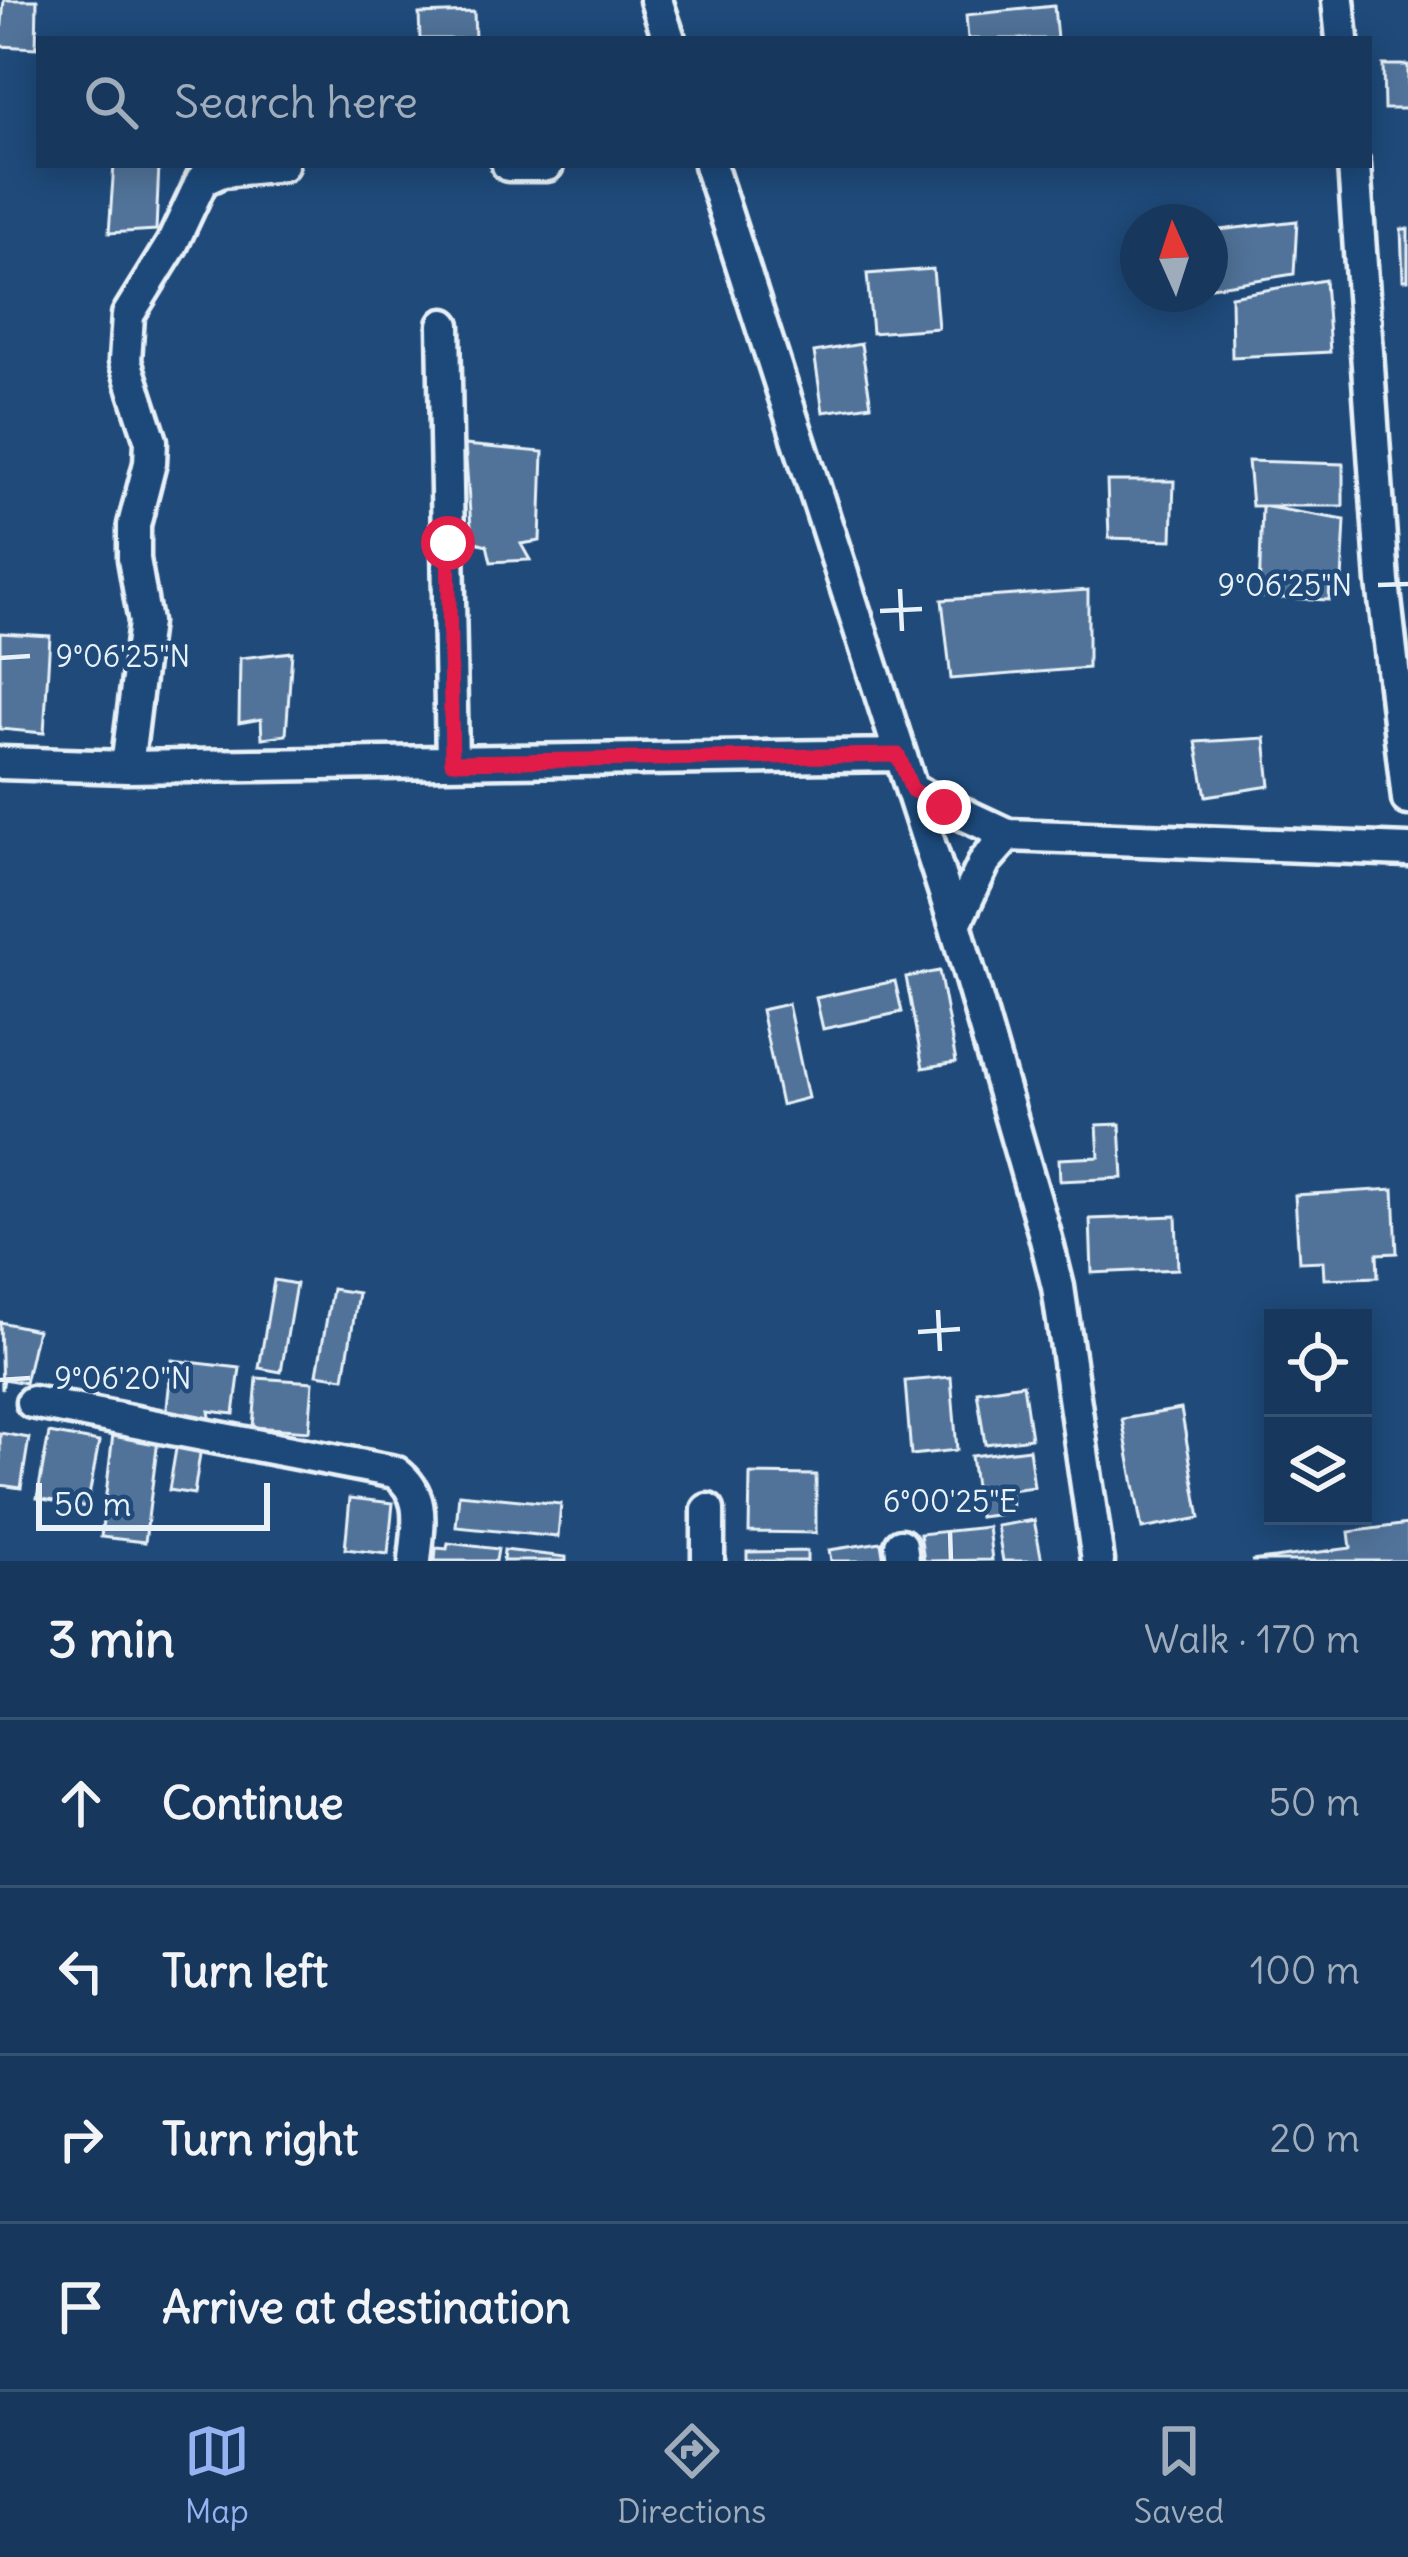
<!DOCTYPE html>
<meta charset="utf-8">
<style>
:root{--surface:#17385c;--page:#244365;--text:#f1f3f6;--muted:#9eacbb;--line:#365272;--accent:#95b2f1}
body{margin:0;font-family:Delius,sans-serif;background:var(--page);color:var(--text)}
.controls{position:absolute;right:36px;bottom:36px;display:grid;overflow:hidden;border-radius:0px;box-shadow:0 6px 30px #0003}
.controls button{width:108px;height:108px;display:grid;place-items:center;padding:0;border:0;border-bottom:3px solid var(--line);background:var(--surface);color:var(--text);font:60px sans-serif}
.compass{position:absolute;left:1120px;top:204px;width:108px;height:108px;border-radius:50%;background:var(--surface);box-shadow:0 6px 30px #0003;rotate:357deg}
.scale{position:absolute;left:36px;bottom:30px;width:234px;box-sizing:border-box;padding-left:12px;border:6px solid #e8f1f8;border-top:0;font-size:33px;line-height:42px;white-space:nowrap;color:#e8f1f8;-webkit-text-stroke:9px #1f4a7a;paint-order:stroke}
.stop{position:absolute;width:36px;height:36px;margin:-27px;border:9px solid #e11d48;border-radius:50%;background:#fff}
.stop.end{background:#e11d48;border-color:#fff;box-shadow:0 3px 12px #0008}
.list{margin:0;padding:0;list-style:none}
h2{display:flex;justify-content:space-between;align-items:center;height:156px;margin:0;padding:0 48px;font-size:51px}
h2 small{font-size:39px;font-weight:400;color:var(--muted)}
.list li{display:grid;grid-template-columns:78px 1fr auto;gap:36px;align-items:center;box-sizing:border-box;height:168px;padding:0 48px;border-top:3px solid var(--line)}
.list b{display:block;font-size:45px;white-space:nowrap}
.list em{font-size:39px;font-style:normal;color:var(--muted)}
.icon{flex:none;width:66px;height:66px;fill:none;stroke:currentColor;stroke-width:2;stroke-linecap:round;stroke-linejoin:round}
.map{position:relative;flex:none;width:1408px;height:1561px;overflow:hidden}
.search{position:absolute;background:var(--surface);box-shadow:0 6px 30px #0003;left:36px;right:36px;top:36px;height:132px;display:flex;align-items:center;gap:30px;box-sizing:border-box;padding:0 42px;border-radius:0px;color:var(--muted);font-size:45px}
.sheet{height:828px;background:var(--surface)}
nav{display:flex;justify-content:space-around;align-items:center;box-sizing:border-box;height:168px;border-top:3px solid var(--line);background:var(--surface);font-size:33px;color:var(--muted)}
nav a{display:grid;justify-items:center;gap:6px}
nav .on{color:var(--accent)}
.map>svg:first-child{display:block}
.building{fill:#517399;stroke:#e8f1f8;stroke-width:3}
.lines{fill:none;stroke-linecap:round;stroke-linejoin:round}
.street-casing{stroke:#e8f1f8;stroke-width:39}
.street{stroke:#1f4a7a;stroke-width:30}
.route{stroke:#e11d48;stroke-width:15}
.ticks{fill:none;stroke:#e8f1f8;stroke-width:4.5}
.ticks-label{font-size:30px;text-anchor:middle;fill:#e8f1f8;stroke:#1f4a7a;stroke-width:9;stroke-linejoin:round;paint-order:stroke}
</style>
<div class="map">
<svg width="1408" height="1561" viewBox="0 0 1408 1561">
<rect width="100%" height="100%" fill="#1f4a7a"/>
<filter id="ink" filterUnits="userSpaceOnUse"><feTurbulence type="fractalNoise" baseFrequency=".00833" numOctaves="2"/><feDisplacementMap in="SourceGraphic" scale="24" xChannelSelector="R" yChannelSelector="G"/><feConvolveMatrix kernelMatrix="1 2 1 2 8 2 1 2 1" color-interpolation-filters="sRGB"/></filter>
<g filter="url(#ink)">
<path class="building" d="M4 0H37L36 48 0 46Z
M1054 6 1057 39H968L966 15Z
M474 12 475 39H420L419 14Z
M1383 65H1408V109H1384Z
M114 165H159L156 230 109 233Z
M1297 221 1294 274 1212 287 1210 231Z
M1401 229H1408V280H1403Z
M933 269 938 328 872 333 867 274Z
M1325 280 1330 352 1232 357 1231 296Z
M861 344 871 405 823 412 814 352Z
M465 445 543 452 540 541 521 544 530 560 491 562 487 545 472 541Z
M1248 461 1343 464V506H1252Z
M1107 481H1174L1172 540 1109 538Z
M1262 506 1345 520 1342 581H1330L1329 600 1259 597Z
M1088 590V668L951 679 942 600Z
M0 633 50 636 44 733 0 729Z
M292 652 286 735 262 738 261 719 239 723 240 658Z
M1265 738 1270 786 1206 796 1196 742Z
M939 971 956 1062 923 1068 906 977Z
M895 981 902 1012 823 1029 816 998Z
M788 1004 808 1098 781 1105 761 1010Z
M1120 1124 1123 1178 1060 1181 1059 1159 1099 1157 1097 1125Z
M1394 1189 1397 1253 1377 1254 1378 1277 1324 1279 1323 1261 1299 1262 1295 1195Z
M1176 1216 1178 1269 1092 1273 1090 1219Z
M274 1280 296 1284 281 1372 259 1368Z
M332 1289 358 1293 344 1378 317 1374Z
M0 1322 37 1330 25 1383 4 1379 2 1390Z
M172 1360 240 1368 234 1414 209 1411 211 1422 166 1416Z
M951 1377 957 1450 911 1455 905 1381Z
M257 1378 313 1382 309 1431 253 1427Z
M1023 1384 1031 1438 985 1444 977 1391Z
M1181 1409 1200 1518 1142 1529 1122 1419Z
M0 1433 29 1438 21 1488 0 1485Z
M49 1433 99 1442 87 1507 37 1498Z
M113 1434 158 1440 145 1542 101 1537Z
M177 1443 201 1447 194 1494 169 1490Z
M1029 1449 1034 1487 1010 1490 1013 1513 979 1517 971 1456Z
M750 1474 816 1475V1533L749 1532Z
M459 1494 561 1504 558 1537 456 1527Z
M350 1498 393 1503 388 1554 345 1549Z
M1034 1520 1042 1561H1003L997 1526Z
M1408 1524V1561H1251L1351 1548 1349 1532Z
M988 1527 992 1560 924 1561 920 1534Z
M881 1542 884 1561H831L829 1550Z
M448 1543 498 1549 496 1561H435L436 1548 447 1549Z
M504 1550 566 1557V1561H503Z
M807 1551V1561H747V1552Z"/>
<g class="lines">
<g class="street-casing">
<path id="street" d="M656 0 669 39
M1338 0 1342 39
M508 165H547
M710 165 955 924 1045 1235 1058 1287 1098 1561
M1354 165 1383 582 1408 799
M444 325 452 762
M0 763 127 767 898 755
M127 767 145 622 134 559V525L150 463 151 441 125 361 128 315 172 244 202 180 222 171 282 165
M912 790 1008 835 1408 850
M955 924 985 861 1008 835
M32 1402 395 1472C427 1495 418 1526 415 1561
M901 1545 903 1561
M708 1561V1510"/>
</g>
<use href="#street" class="street"/>
</g>
</g>
<g class="lines" filter="url(#ink)">
<path class="route" d="M448 543 452 762 898 755 912 790 944 807"/>
</g>
<path class="ticks" d="M1378 585 1408 584M900 589 902 631M880 611 922 609M0 658 30 656M938 1310 940 1351M918 1332 960 1329M0 1380 30 1378M950 1531 951 1561"/>
<g class="ticks-label">
<text x="1285" y="596">9°06'25"N</text>
<text x="123" y="667">9°06'25"N</text>
<text x="123" y="1389">9°06'20"N</text>
<text x="950" y="1512">6°00'25"E</text>
</g>
</svg>
<div class="controls">
<button><svg class="icon" aria-label="locate" viewBox="0 0 24 24"><circle cx="12" cy="12" r="6"/><path d="M12 2v4M12 18v4M2 12h4M18 12h4"/></svg></button>
<button><svg class="icon" aria-label="layers" viewBox="0 0 24 24"><path d="M12 4l9 5-9 5-9-5zM3 14l9 5 9-5"/></svg></button>
</div>
<svg class="compass" viewBox="-18 -18 36 36"><path d="M0-13l5 13h-10z" fill="#e53935"/><path d="M0 13l5-13h-10z" fill="#9eacbb"/></svg>
<div class="scale">50 m</div>
<div class="stop" style="left:448px;top:543px"></div>
<div class="stop end" style="left:944px;top:807px"></div>
<div class="search"><svg class="icon" aria-label="search" viewBox="0 0 24 24"><circle cx="10" cy="10" r="6"/><path d="M15 15l6 6"/></svg>Search here</div>
</div>
<section class="sheet">
<h2>3 min<small>Walk · 170 m</small></h2>
<ul class="list">
<li><svg class="icon" aria-label="ahead" viewBox="0 0 24 24"><path d="M12 20V5M6 11l6-6 6 6"/></svg><div><b>Continue</b></div><em>50 m</em></li>
<li><svg class="icon" aria-label="left" viewBox="0 0 24 24"><path d="M17 20v-9H6M10 6l-5 5 5 5"/></svg><div><b>Turn left</b></div><em>100 m</em></li>
<li><svg class="icon" aria-label="right" viewBox="0 0 24 24"><path d="M7 20v-9h11M14 6l5 5-5 5"/></svg><div><b>Turn right</b></div><em>20 m</em></li>
<li><svg class="icon" aria-label="arrive" viewBox="0 0 24 24"><path d="M6 21V4h12l-3 4 3 4H6"/></svg><div><b>Arrive at destination</b></div></li>
</ul>
</section>
<nav>
<a class="on"><svg class="icon" aria-label="map" viewBox="0 0 24 24"><path d="M3 6l6-2 6 2 6-2v14l-6 2-6-2-6 2zM9 4v14M15 6v14"/></svg>Map</a>
<a><svg class="icon" aria-label="directions" viewBox="0 0 24 24"><path d="M12 3l9 9-9 9-9-9zM9 14v-3h6M13 9l2 2-2 2"/></svg>Directions</a>
<a><svg class="icon" aria-label="saved" viewBox="0 0 24 24"><path d="M7 4h10v16l-5-4-5 4z"/></svg>Saved</a>
</nav>
